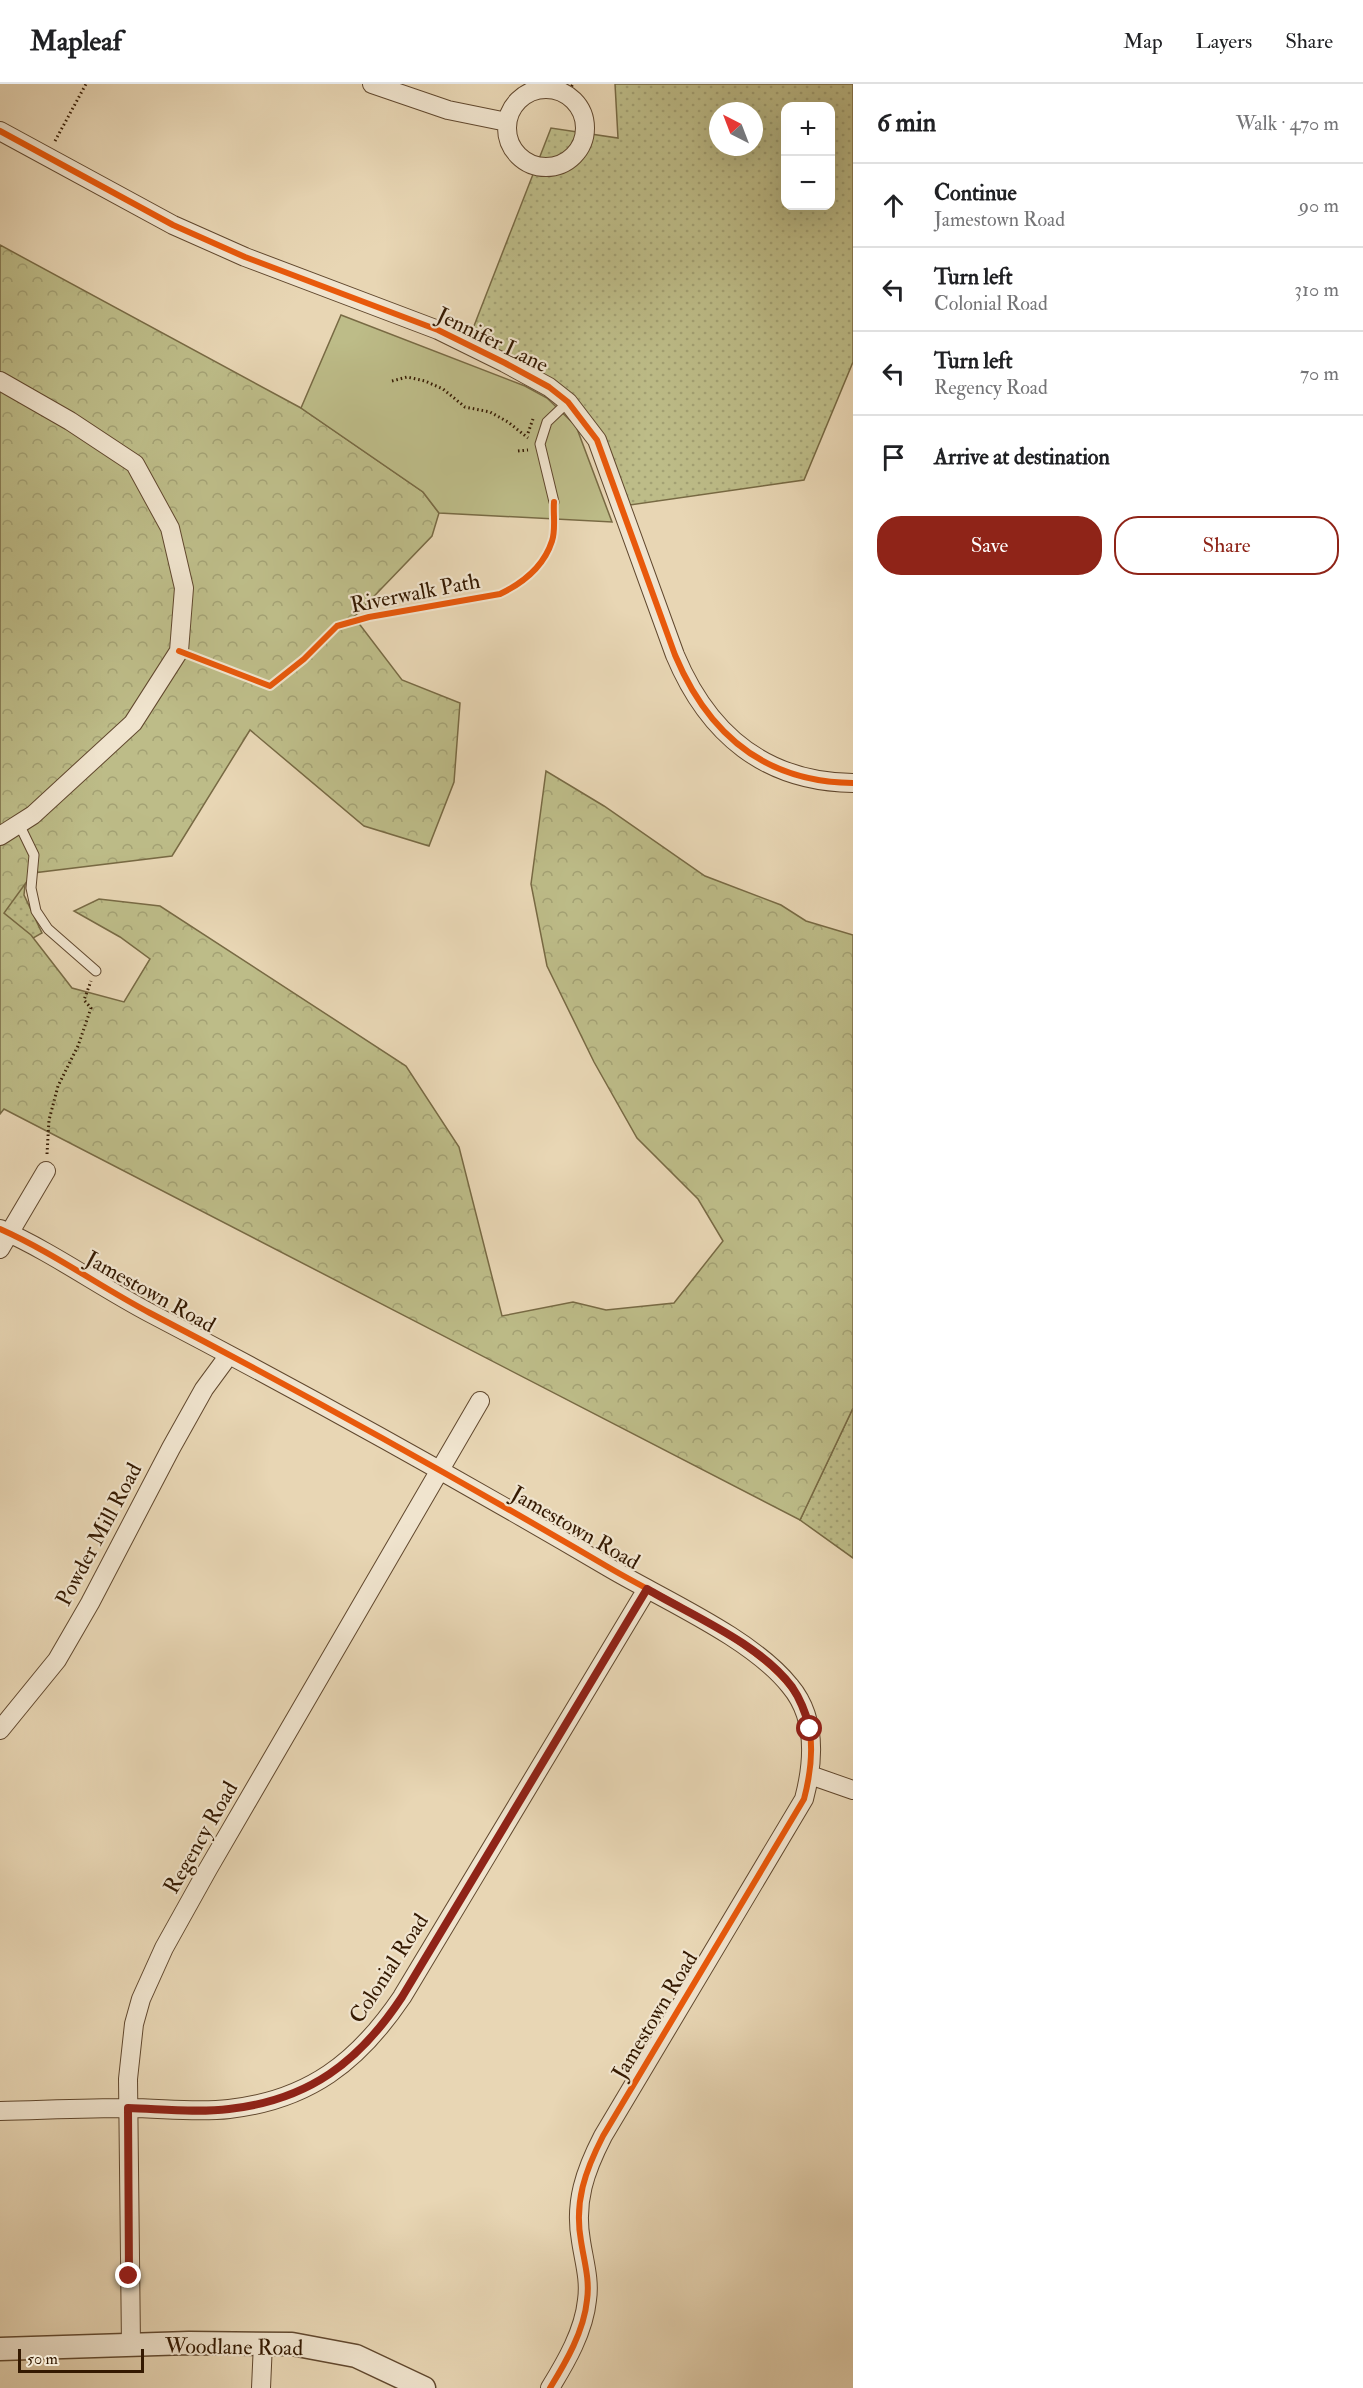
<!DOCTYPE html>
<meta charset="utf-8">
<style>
:root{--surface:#fff;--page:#f2f2f2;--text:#202124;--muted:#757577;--line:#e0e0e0;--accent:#8f2418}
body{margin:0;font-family:"IM FELL Double Pica",serif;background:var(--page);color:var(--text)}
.controls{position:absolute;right:18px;top:18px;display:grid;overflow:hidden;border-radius:12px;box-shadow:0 6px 24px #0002}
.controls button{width:54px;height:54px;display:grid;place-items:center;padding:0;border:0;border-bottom:2px solid var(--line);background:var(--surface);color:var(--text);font:30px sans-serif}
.compass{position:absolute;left:709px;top:18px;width:54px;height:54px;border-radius:50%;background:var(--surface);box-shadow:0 6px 24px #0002;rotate:318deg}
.scale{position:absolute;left:18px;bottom:15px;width:126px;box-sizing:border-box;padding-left:6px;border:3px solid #341901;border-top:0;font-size:16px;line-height:21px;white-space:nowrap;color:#341901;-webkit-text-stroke:4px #f0e4ce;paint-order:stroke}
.stop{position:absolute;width:18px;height:18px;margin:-14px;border:4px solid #8f2418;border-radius:50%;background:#fff}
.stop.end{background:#8f2418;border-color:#fff;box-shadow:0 2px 6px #0008}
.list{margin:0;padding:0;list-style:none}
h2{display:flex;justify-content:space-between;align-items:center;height:78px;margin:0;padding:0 24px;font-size:26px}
h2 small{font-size:20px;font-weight:400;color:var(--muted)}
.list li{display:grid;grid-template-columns:39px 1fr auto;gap:18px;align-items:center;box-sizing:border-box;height:84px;padding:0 24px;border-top:2px solid var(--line)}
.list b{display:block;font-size:22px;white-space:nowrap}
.list p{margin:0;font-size:20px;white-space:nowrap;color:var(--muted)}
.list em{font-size:20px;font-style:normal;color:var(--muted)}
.actions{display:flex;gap:12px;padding:18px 24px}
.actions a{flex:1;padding:14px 0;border:2px solid var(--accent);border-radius:24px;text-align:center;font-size:21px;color:var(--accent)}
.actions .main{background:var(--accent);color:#fff}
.icon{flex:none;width:33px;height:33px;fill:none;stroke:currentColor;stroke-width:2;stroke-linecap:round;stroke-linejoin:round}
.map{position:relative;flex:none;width:853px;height:2304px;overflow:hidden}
header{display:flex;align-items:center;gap:36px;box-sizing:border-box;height:84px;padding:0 30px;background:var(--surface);border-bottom:2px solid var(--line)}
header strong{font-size:28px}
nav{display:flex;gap:33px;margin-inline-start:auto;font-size:21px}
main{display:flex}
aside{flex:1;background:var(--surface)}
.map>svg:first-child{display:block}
.grass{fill:url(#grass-dots);stroke:#786a44;stroke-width:1.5;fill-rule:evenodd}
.forest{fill:url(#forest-crowns);stroke:#786a44;stroke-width:1.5}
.green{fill:#bdbc88;stroke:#786a44;stroke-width:1.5}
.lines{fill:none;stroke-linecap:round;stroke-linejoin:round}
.service-casing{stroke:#61482e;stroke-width:11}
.minor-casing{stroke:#61482e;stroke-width:20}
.tertiary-casing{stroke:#61482e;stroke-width:25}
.path{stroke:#341901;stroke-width:3;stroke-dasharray:1.5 3;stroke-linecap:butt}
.service{stroke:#f0e4ce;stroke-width:9}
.minor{stroke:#f0e4ce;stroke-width:18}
.tertiary{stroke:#f0e4ce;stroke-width:22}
.cycleway-casing{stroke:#f0e4ce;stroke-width:10}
.cycleway{stroke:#e8590c;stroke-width:6}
.route{stroke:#8f2418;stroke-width:8}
.labels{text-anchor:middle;stroke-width:4.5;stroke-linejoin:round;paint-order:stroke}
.street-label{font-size:22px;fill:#341901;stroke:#f0e4ce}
</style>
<header>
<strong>Mapleaf</strong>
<nav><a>Map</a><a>Layers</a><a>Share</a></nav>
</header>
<main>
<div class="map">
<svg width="853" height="2304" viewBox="0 0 853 2304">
<defs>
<pattern id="grass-dots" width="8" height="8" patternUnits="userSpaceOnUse" patternTransform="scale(1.5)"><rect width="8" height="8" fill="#bdbc88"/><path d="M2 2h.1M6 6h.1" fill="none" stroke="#a3a174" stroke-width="1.8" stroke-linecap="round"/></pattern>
<pattern id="forest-crowns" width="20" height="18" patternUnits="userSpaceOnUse" patternTransform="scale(1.5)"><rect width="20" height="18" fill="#bdbc88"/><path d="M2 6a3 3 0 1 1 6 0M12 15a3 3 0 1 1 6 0" fill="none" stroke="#a3a174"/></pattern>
</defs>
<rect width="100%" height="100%" fill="#e8d6b4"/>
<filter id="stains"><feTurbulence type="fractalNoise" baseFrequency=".00333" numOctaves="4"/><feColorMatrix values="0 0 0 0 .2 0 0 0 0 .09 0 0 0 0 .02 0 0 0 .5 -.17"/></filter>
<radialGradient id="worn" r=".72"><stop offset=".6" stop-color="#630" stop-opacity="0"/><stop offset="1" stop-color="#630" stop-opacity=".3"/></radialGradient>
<path class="grass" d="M615 0H853V278L804 396 623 422 567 310 465 265 551 44 618 54ZM786 22H830V122H786ZM718 27H754V63H718Z
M28 772 24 811 42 849 0 873V785Z
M853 1324V1474L800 1436Z"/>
<path class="forest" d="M0 161 301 324 423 408 439 429 432 452 354 533 402 596 460 619 454 698 429 762 364 742 250 646 172 772 33 789 4 829 31 851 72 904 124 918 150 875 120 853 74 827 99 815 160 822 406 982 459 1063 502 1232 573 1218 606 1226 674 1219 723 1157 698 1115 637 1054 594 978 547 882 531 800 546 687 604 722 705 792 781 821 806 837 853 851V1324L800 1436 4 1025 0 1030Z"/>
<path class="green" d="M341 231 525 302 547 314 576 342 612 438 439 429 423 408 301 324Z"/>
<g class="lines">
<g class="service-casing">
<path id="service" d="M554 418 540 360 547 338 568 318
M19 740 34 771 31 804 36 827 48 845 96 887"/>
</g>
<g class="minor-casing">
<path id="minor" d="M372 0 448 26 507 38
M507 44a39 39 0 1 1 78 0a39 39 0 1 1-78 0Z
M0 47 173 141 245 173 438 246 505 279 549 303 568 318 597 356 675 571C708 650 765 698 853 699
M0 297 70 337 135 380 170 444 184 504 179 567 133 639 33 731 0 752
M0 1145C52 1168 99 1202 150 1229 305 1310 458 1395 608 1483 662 1515 752 1554 790 1602 817 1634 814 1677 804 1715L603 2052C585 2087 574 2118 581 2157 584 2177 590 2196 587 2216 584 2247 566 2278 550 2304
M0 1165 46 1087
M0 1646 57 1576 90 1519 171 1364 204 1305 229 1271
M810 1691 853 1706
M0 2027C43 2026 86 2024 128 2024 161 2024 196 2029 229 2025 309 2016 358 1978 402 1913L647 1505
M131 2262 128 1995 134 1940 141 1915 164 1864 208 1785 480 1317
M261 2304 263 2259"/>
</g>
<g class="tertiary-casing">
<path id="tertiary" d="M0 2265 189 2259 292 2260 356 2272 424 2304"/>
</g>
<path class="path" d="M567 10 573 0
M55 57 86 0
M392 297 407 293 425 297 443 305 465 323 490 328 508 338 528 354
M528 349 533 335
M518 367 528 366
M47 1070 49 1036 58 1002 78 962 91 924 84 916 91 897"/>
<use href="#service" class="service"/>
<use href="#minor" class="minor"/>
<use href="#tertiary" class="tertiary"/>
<g class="cycleway-casing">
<path id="cycleway" d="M0 47 173 141 245 173 438 246 505 279 549 303 568 318 597 356 675 571C708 650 765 698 853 699
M179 567 270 602 304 575 337 542 369 533 500 510C523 499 544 482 552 457 556 446 553 430 554 418
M0 1145C52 1168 99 1202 150 1229 305 1310 458 1395 608 1483 662 1515 752 1554 790 1602 817 1634 814 1677 804 1715L603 2052C585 2087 574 2118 581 2157 584 2177 590 2196 587 2216 584 2247 566 2278 550 2304"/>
</g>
<use href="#cycleway" class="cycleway"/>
</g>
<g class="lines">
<path class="route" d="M129 2192 128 2024C161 2025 196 2029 229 2025 309 2016 359 1978 402 1913L647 1505C693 1532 760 1560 792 1603 801 1616 806 1630 810 1645"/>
</g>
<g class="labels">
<g class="street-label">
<text transform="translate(493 255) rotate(26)" y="8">Jennifer Lane</text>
<text transform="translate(415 508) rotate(-11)" y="8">Riverwalk Path</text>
<text transform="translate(151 1207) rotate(29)" y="8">Jamestown Road</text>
<text transform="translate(576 1443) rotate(30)" y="8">Jamestown Road</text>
<text transform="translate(98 1450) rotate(-62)" y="8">Powder Mill Road</text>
<text transform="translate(200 1753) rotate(-60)" y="8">Regency Road</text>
<text transform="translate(388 1884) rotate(-57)" y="8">Colonial Road</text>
<text transform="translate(654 1931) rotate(-59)" y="8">Jamestown Road</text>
<text transform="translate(234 2262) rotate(1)" y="8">Woodlane Road</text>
</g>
</g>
<rect width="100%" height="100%" filter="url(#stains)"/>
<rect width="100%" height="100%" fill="url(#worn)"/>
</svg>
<div class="controls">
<button>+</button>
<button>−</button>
</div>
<svg class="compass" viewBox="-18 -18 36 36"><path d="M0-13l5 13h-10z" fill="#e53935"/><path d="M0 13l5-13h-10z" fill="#757577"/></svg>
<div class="scale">50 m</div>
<div class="stop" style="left:810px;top:1645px"></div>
<div class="stop end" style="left:129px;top:2192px"></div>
</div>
<aside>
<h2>6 min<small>Walk · 470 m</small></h2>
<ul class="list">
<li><svg class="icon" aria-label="ahead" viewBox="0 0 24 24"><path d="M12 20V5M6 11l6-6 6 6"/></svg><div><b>Continue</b><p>Jamestown Road</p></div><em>90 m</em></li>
<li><svg class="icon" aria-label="left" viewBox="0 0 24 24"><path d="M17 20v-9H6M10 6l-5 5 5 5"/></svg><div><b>Turn left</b><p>Colonial Road</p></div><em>310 m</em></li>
<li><svg class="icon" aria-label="left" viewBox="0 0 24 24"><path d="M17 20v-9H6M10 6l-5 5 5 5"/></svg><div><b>Turn left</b><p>Regency Road</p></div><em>70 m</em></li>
<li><svg class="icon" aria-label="arrive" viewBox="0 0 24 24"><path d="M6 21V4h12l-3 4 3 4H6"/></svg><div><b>Arrive at destination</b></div></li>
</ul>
<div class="actions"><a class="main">Save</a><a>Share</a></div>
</aside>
</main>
